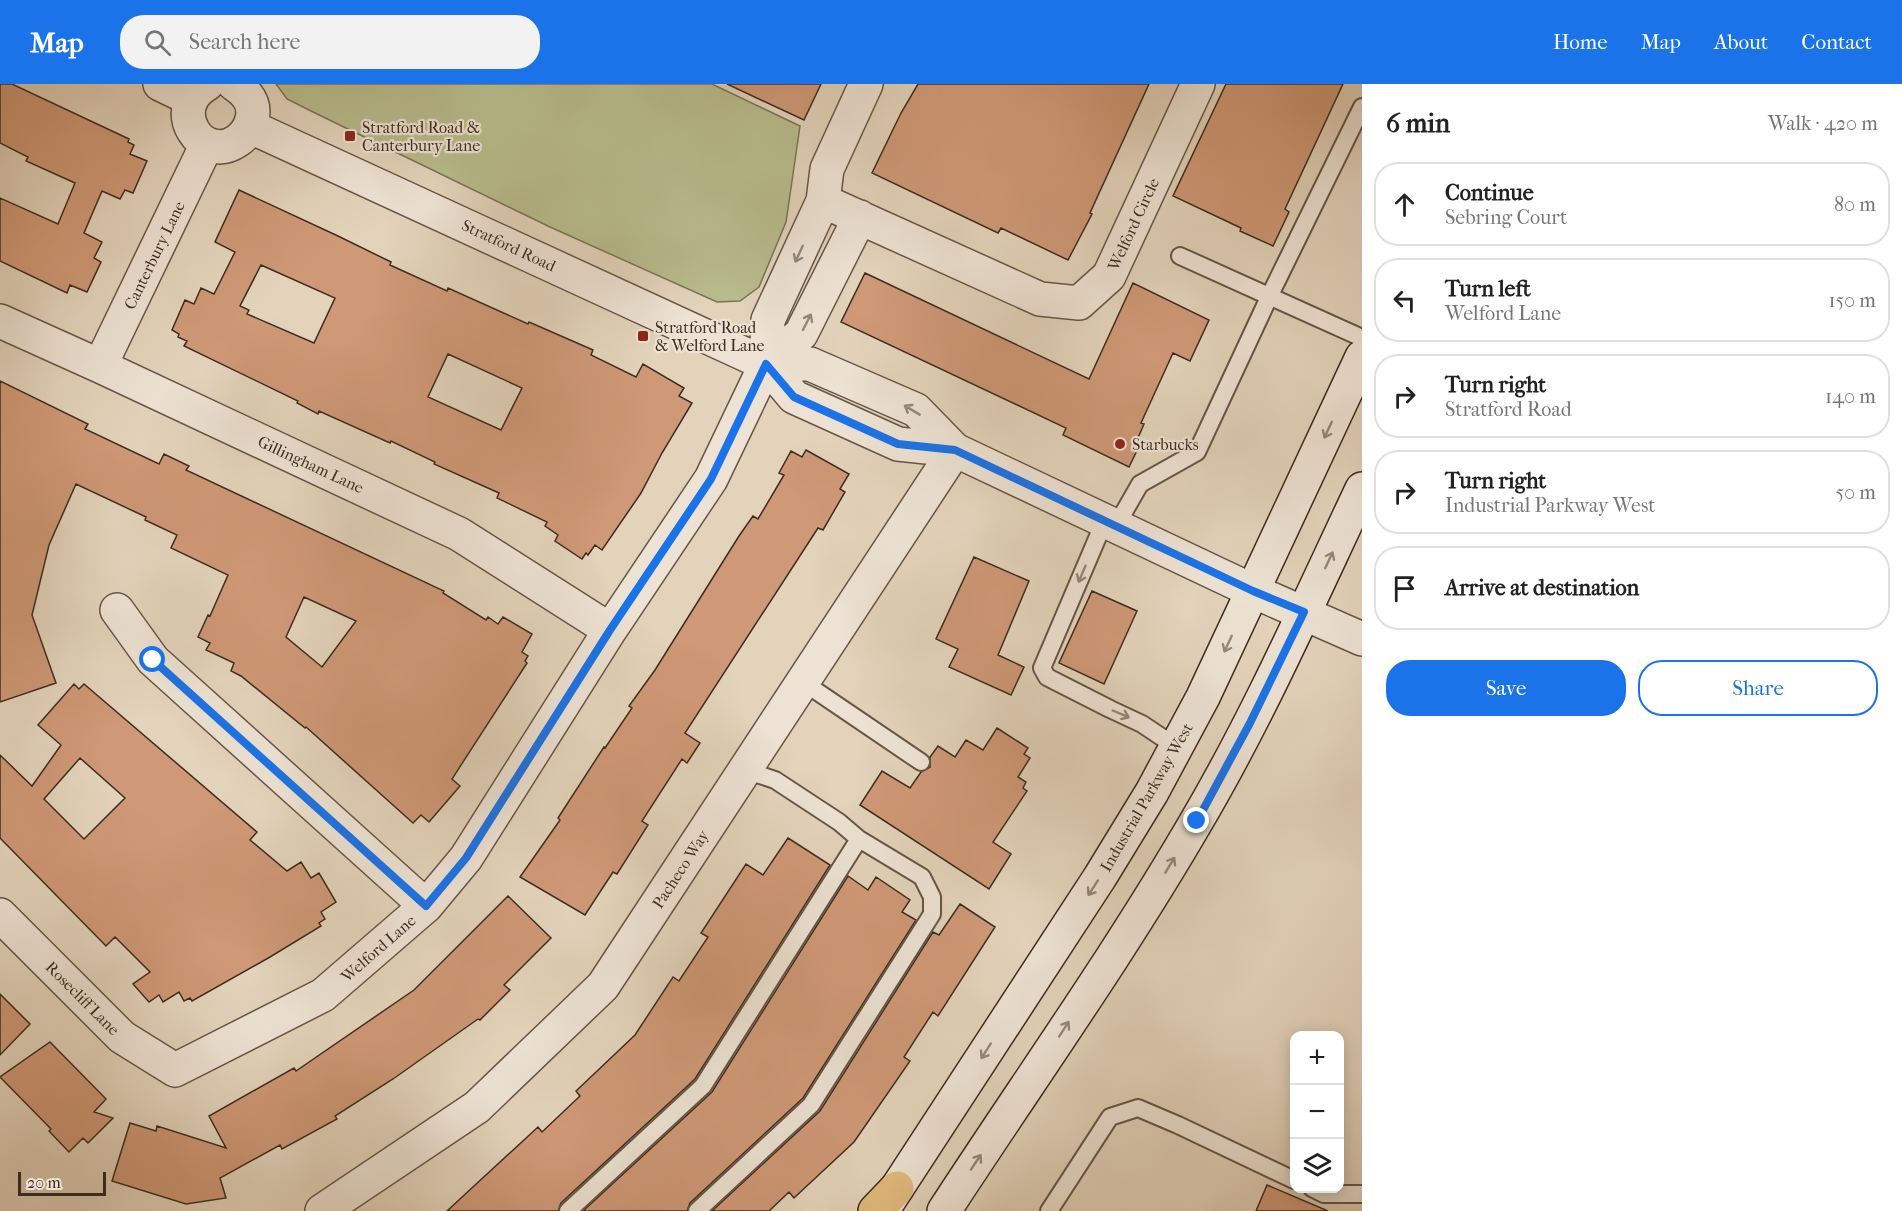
<!DOCTYPE html>
<meta charset="utf-8">
<style>
:root{--surface:#fff;--page:#f2f2f2;--text:#222;--muted:#767676;--line:#e0e0e0;--accent:#1a73e8}
body{margin:0;font-family:"IM FELL French Canon",serif;background:var(--page);color:var(--text)}
.controls{position:absolute;right:18px;bottom:18px;display:grid;overflow:hidden;border-radius:12px;box-shadow:0 3px 15px #0003}
.controls button{width:54px;height:54px;display:grid;place-items:center;padding:0;border:0;border-bottom:2px solid var(--line);background:var(--surface);color:var(--text);font:30px sans-serif}
.scale{position:absolute;left:18px;bottom:15px;width:88px;box-sizing:border-box;padding-left:6px;border:3px solid #3d2c20;border-top:0;font-size:16px;line-height:21px;white-space:nowrap;color:#3d2c20;-webkit-text-stroke:4px #ede2d3;paint-order:stroke}
.stop{position:absolute;width:18px;height:18px;margin:-14px;border:4px solid #1a73e8;border-radius:50%;background:#fff}
.stop.end{background:#1a73e8;border-color:#fff;box-shadow:0 2px 6px #0008}
.list{margin:0;padding:0;list-style:none}
h2{display:flex;justify-content:space-between;align-items:center;height:78px;margin:0;padding:0 24px;font-size:26px}
h2 small{font-size:20px;font-weight:400;color:var(--muted)}
.list li{display:grid;grid-template-columns:39px 1fr auto;gap:18px;align-items:center;box-sizing:border-box;height:84px;margin:0 12px 12px;padding:0 12px;border:2px solid var(--line);border-radius:24px}
.list b{display:block;font-size:22px;white-space:nowrap}
.list p{margin:0;font-size:20px;white-space:nowrap;color:var(--muted)}
.list em{font-size:20px;font-style:normal;color:var(--muted)}
.actions{display:flex;gap:12px;padding:18px 24px}
.actions a{flex:1;padding:14px 0;border:2px solid var(--accent);border-radius:24px;text-align:center;font-size:21px;color:var(--accent)}
.actions .main{background:var(--accent);color:#fff}
.icon{flex:none;width:33px;height:33px;fill:none;stroke:currentColor;stroke-width:2;stroke-linecap:round;stroke-linejoin:round}
.map{position:relative;flex:none;width:1362px;height:1127px;overflow:hidden}
header{display:flex;align-items:center;gap:36px;box-sizing:border-box;height:84px;padding:0 30px;background:var(--accent);color:#fff}
header strong{font-size:28px}
nav{display:flex;gap:33px;margin-inline-start:auto;font-size:21px}
.search{width:420px;height:54px;background:var(--page);display:flex;align-items:center;gap:15px;box-sizing:border-box;padding:0 21px;border-radius:24px;color:var(--muted);font-size:22px}
main{display:flex}
aside{flex:1;background:var(--surface)}
.map>svg:first-child{display:block}
.green{fill:#b8bb8d;stroke:#7a7456;stroke-width:1.5}
.building{fill:#cf9876;stroke:#3d2c20;stroke-width:1.5;fill-rule:evenodd}
.lines{fill:none;stroke-linecap:round;stroke-linejoin:round}
.service-casing{stroke:#665647;stroke-width:20}
.minor-casing{stroke:#665647;stroke-width:36}
.secondary-casing{stroke:#3d2c20;stroke-width:36}
.motorway-casing{stroke:#3d2c20;stroke-width:36}
.service{stroke:#ede2d3;stroke-width:16}
.minor{stroke:#ede2d3;stroke-width:33}
.secondary{stroke:#ede2d3;stroke-width:33}
.motorway{stroke:#e2ba7e;stroke-width:33}
.oneway{stroke:#95877a}
.route{stroke:#1a73e8;stroke-width:8}
.poi-dot{fill:#8f2418;stroke:#ede2d3;stroke-width:2}
.labels{text-anchor:middle;stroke-width:4.5;stroke-linejoin:round;paint-order:stroke}
.poi-label{font-size:16px;fill:#3d2c20;stroke:#ede2d3;text-anchor:start}
.street-label{font-size:16px;fill:#3d2c20;stroke:#ede2d3}
</style>
<header>
<strong>Map</strong>
<div class="search"><svg class="icon" aria-label="search" viewBox="0 0 24 24"><circle cx="10" cy="10" r="6"/><path d="M15 15l6 6"/></svg>Search here</div>
<nav><a>Home</a><a>Map</a><a>About</a><a>Contact</a></nav>
</header>
<main>
<div class="map">
<svg width="1362" height="1127" viewBox="0 0 1362 1127">
<rect width="100%" height="100%" fill="#e3d3bb"/>
<filter id="stains"><feTurbulence type="fractalNoise" baseFrequency=".00333" numOctaves="4"/><feColorMatrix values="0 0 0 0 .2 0 0 0 0 .09 0 0 0 0 .02 0 0 0 .5 -.17"/></filter>
<radialGradient id="worn" r=".72"><stop offset=".6" stop-color="#630" stop-opacity="0"/><stop offset="1" stop-color="#630" stop-opacity=".3"/></radialGradient>
<path class="green" d="M276 0H712L800 42 786 138 759 203 740 217 717 218 550 143 313 28 287 15Z"/>
<path class="building" d="M0 0H12L129 55 128 58 134 61 130 70 147 77 133 109 125 106 120 115 102 107 84 149 102 158 94 174 101 178 87 208 70 201 67 209 0 177V114L58 140 75 99 26 77 28 73 0 59Z
M727 0H821L804 36Z
M918 0H1149L1090 129 1092 130 1068 176 1001 144 998 149 872 89 901 29Z
M1226 0H1343L1285 125 1289 128 1273 162 1240 147 1241 144 1173 112Z
M239 106 338 152 391 178 390 181 447 207 448 204 528 240 529 238 593 266 591 271 636 293 643 280 684 304 679 312 692 319 662 369 641 409 602 466 595 461 588 471 586 469 582 475 555 457 558 451 545 442 547 438 497 414 499 409 434 380 435 378 391 357 390 359 319 327 318 330 297 319 298 317 184 262 187 257 178 253 179 250 172 246 185 216 194 220 201 204 214 210 235 168 215 158ZM261 181 335 214 314 259 247 230 249 226 240 222ZM448 270 522 304 501 346 428 313Z
M865 189 1089 295 1133 199 1209 236 1190 277 1173 269 1141 339 1144 340 1138 354 1142 356 1129 383 1063 351 1066 344 841 238Z
M0 297 88 340 85 345 159 380 164 370 189 382 186 386 444 507 443 509 486 536 488 533 498 540 503 533 532 550 522 568 528 572 525 577 527 579 452 695 460 702 429 738 421 731 413 739 306 643 305 644 241 592 231 587 234 579 206 566 210 559 198 553 208 531 210 532 228 491 171 464 177 451 145 436 146 433 76 400 49 461 32 531 56 599 0 618ZM304 513 356 537 322 583 286 553Z
M806 366 849 390 840 405 845 408 823 446 818 444 685 649 700 659 687 679 682 675 642 737 648 741 617 790 613 788 585 831 520 793 560 736 558 734 604 663 605 664 632 624 629 622 655 586 739 452 753 432 758 435 784 391 779 389 791 367 802 373Z
M974 473 1029 497 998 571 1024 583 1011 611 949 583 958 565 936 555Z
M1092 507 1137 527 1104 600 1059 579Z
M74 600 79 605 84 600 257 748 250 756 287 787 301 778 311 794 319 789 336 818 321 828 325 835 319 839 321 842 270 873 192 917 190 914 184 917 179 908 163 918 159 911 149 918 133 900 150 888 115 853 106 862 0 754V671L32 702 61 661 38 641ZM80 674 125 714 84 755 44 715Z
M997 644 1028 664 1024 670 1030 674 1018 693 1026 698 1023 704 1027 707 993 758 1011 770 989 805 860 721 882 687 910 704 921 688 930 683V673L938 662 955 673 966 656 983 666Z
M788 754 830 781 695 995 561 1119 558 1127H447L538 1043 542 1048 580 1012 576 1007 635 951 673 893 679 897 708 853 701 849 746 780 763 791Z
M848 792 868 806 876 793 910 816 902 828 916 836 803 1014 690 1119 687 1127H583L712 1008Z
M508 812 551 854 504 901 510 906 480 936 478 935 393 995 335 1032 337 1035 282 1065 280 1061 220 1094 226 1114 186 1120 112 1097 130 1039 156 1047 157 1042 226 1064 209 1032 294 984 296 987 414 906Z
M960 820 995 843 938 932 933 928 904 973 910 977 854 1058 794 1114 789 1108 769 1127H712L820 1027 933 848 939 851Z
M0 910 30 940 0 971Z
M50 958 106 1015 94 1028 113 1034 88 1059 83 1054 69 1068 49 1047 51 1045 0 993Z
M1267 1101 1328 1127H1256Z"/>
<g class="lines">
<g class="service-casing">
<path id="service" d="M1180 172 1362 254
M1105 436 1042 584 1047 593 1110 625 1142 640 1175 662
M1116 442 1140 400 1197 368 1270 211 1362 23
M803 598 921 678
M745 686 775 696 839 738 859 755
M1312 1104 1324 1110H1362
M568 1127 703 1002 859 755 922 793 932 813V830L811 1021 697 1127
M1049 1127 1110 1033 1138 1024 1178 1041 1294 1096"/>
</g>
<g class="minor-casing">
<path id="minor" d="M160 0 191 15
M207 0C165 24 202 81 237 57 246 51 250 44 252 35 256 19 246 8 234 0
M251 43 766 280H810L916 326 955 366 1253 507 1362 555
M823 117 1040 215 1079 219 1109 192 1198 0
M0 237 100 282 459 450 610 546
M766 280 768 236 823 117 827 85 866 0
M766 280 794 313 898 360 955 366
M100 282 207 60
M117 526 153 576 426 822
M0 831 122 953 175 986 323 911 426 822 466 774 610 546 711 395 766 280 801 250 860 133
M322 1127 477 1023 603 902 955 366"/>
</g>
<g class="secondary-casing">
<path id="secondary" d="M882 1127 1100 793 1152 708 1203 613 1362 273
M944 1127C1028 998 1118 872 1196 738 1259 631 1309 517 1362 405"/>
</g>
<g class="motorway-casing">
<path id="motorway" d="M875 1127 897 1104"/>
</g>
<use href="#service" class="service"/>
<use href="#minor" class="minor"/>
<use href="#secondary" class="secondary"/>
<use href="#motorway" class="motorway"/>
</g>
<defs><path id="oneway-shaft" d="M-6 0H5M1.5-3L5.5 0L1.5 3" fill="none" stroke-width="1.6" stroke-linecap="round" stroke-linejoin="round" transform="scale(1.5)"/></defs>
<g class="oneway">
<use href="#oneway-shaft" transform="translate(799 170) rotate(115)"/>
<use href="#oneway-shaft" transform="translate(807 238) rotate(-63)"/>
<use href="#oneway-shaft" transform="translate(912 326) rotate(-149)"/>
<use href="#oneway-shaft" transform="translate(1328 346) rotate(115)"/>
<use href="#oneway-shaft" transform="translate(1329 476) rotate(-65)"/>
<use href="#oneway-shaft" transform="translate(1082 490) rotate(113)"/>
<use href="#oneway-shaft" transform="translate(1228 560) rotate(115)"/>
<use href="#oneway-shaft" transform="translate(1121 630) rotate(23)"/>
<use href="#oneway-shaft" transform="translate(1170 781) rotate(-59)"/>
<use href="#oneway-shaft" transform="translate(1093 804) rotate(123)"/>
<use href="#oneway-shaft" transform="translate(1064 945) rotate(-57)"/>
<use href="#oneway-shaft" transform="translate(986 967) rotate(123)"/>
<use href="#oneway-shaft" transform="translate(976 1078) rotate(-56)"/>
</g>
<g class="lines">
<path class="route" d="M153 576 426 822 466 774 610 546 711 395 766 280 794 313 898 360 955 366 1253 507 1304 528 1250 639 1197 737"/>
</g>
<g class="poi-dot">
<rect x="344" y="46" width="12" height="12" rx="3"/>
<rect x="637" y="246" width="12" height="12" rx="3"/>
<circle cx="1120" cy="360" r="6"/>
</g>
<g class="labels">
<g class="poi-label">
<text x="362" y="49">Stratford Road &amp;<tspan x="362" dy="18">Canterbury Lane</tspan></text>
<text x="655" y="249">Stratford Road<tspan x="655" dy="18">&amp; Welford Lane</tspan></text>
<text x="1132" y="366">Starbucks</text>
</g>
<g class="street-label">
<text transform="translate(1133 140) rotate(-65)" y="6">Welford Circle</text>
<text transform="translate(509 161) rotate(25)" y="6">Stratford Road</text>
<text transform="translate(154 171) rotate(-64)" y="6">Canterbury Lane</text>
<text transform="translate(311 380) rotate(25)" y="6">Gillingham Lane</text>
<text transform="translate(1146 713) rotate(-60)" y="6">Industrial Parkway West</text>
<text transform="translate(680 785) rotate(-57)" y="6">Pacheco Way</text>
<text transform="translate(378 864) rotate(-41)" y="6">Welford Lane</text>
<text transform="translate(83 914) rotate(45)" y="6">Rosecliff Lane</text>
</g>
</g>
<rect width="100%" height="100%" filter="url(#stains)"/>
<rect width="100%" height="100%" fill="url(#worn)"/>
</svg>
<div class="controls">
<button>+</button>
<button>−</button>
<button><svg class="icon" aria-label="layers" viewBox="0 0 24 24"><path d="M12 4l9 5-9 5-9-5zM3 14l9 5 9-5"/></svg></button>
</div>
<div class="scale">20 m</div>
<div class="stop" style="left:153px;top:576px"></div>
<div class="stop end" style="left:1197px;top:737px"></div>
</div>
<aside>
<h2>6 min<small>Walk · 420 m</small></h2>
<ul class="list">
<li><svg class="icon" aria-label="ahead" viewBox="0 0 24 24"><path d="M12 20V5M6 11l6-6 6 6"/></svg><div><b>Continue</b><p>Sebring Court</p></div><em>80 m</em></li>
<li><svg class="icon" aria-label="left" viewBox="0 0 24 24"><path d="M17 20v-9H6M10 6l-5 5 5 5"/></svg><div><b>Turn left</b><p>Welford Lane</p></div><em>150 m</em></li>
<li><svg class="icon" aria-label="right" viewBox="0 0 24 24"><path d="M7 20v-9h11M14 6l5 5-5 5"/></svg><div><b>Turn right</b><p>Stratford Road</p></div><em>140 m</em></li>
<li><svg class="icon" aria-label="right" viewBox="0 0 24 24"><path d="M7 20v-9h11M14 6l5 5-5 5"/></svg><div><b>Turn right</b><p>Industrial Parkway West</p></div><em>50 m</em></li>
<li><svg class="icon" aria-label="arrive" viewBox="0 0 24 24"><path d="M6 21V4h12l-3 4 3 4H6"/></svg><div><b>Arrive at destination</b></div></li>
</ul>
<div class="actions"><a class="main">Save</a><a>Share</a></div>
</aside>
</main>
